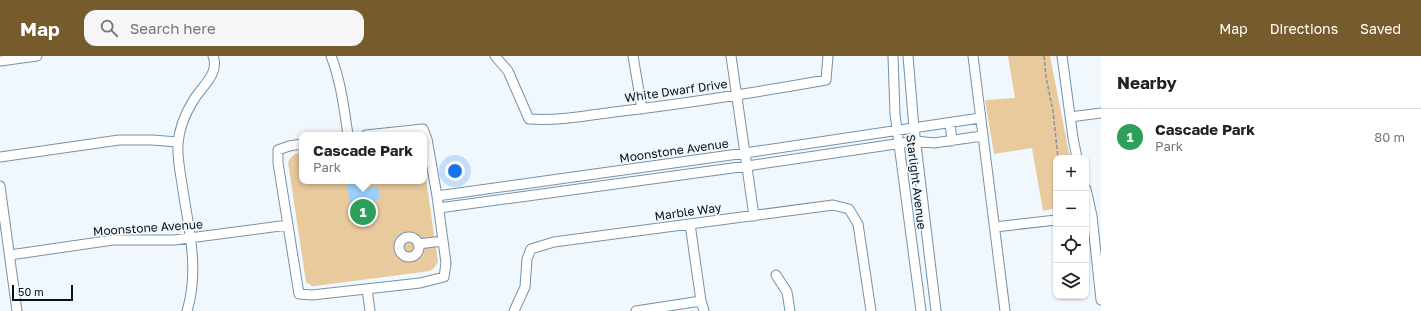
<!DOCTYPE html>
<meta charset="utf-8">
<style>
:root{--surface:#fff;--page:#f6f6f6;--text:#222;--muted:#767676;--line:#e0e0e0;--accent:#765b2d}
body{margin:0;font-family:"Golos Text",sans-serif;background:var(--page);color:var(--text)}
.controls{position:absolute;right:12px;bottom:12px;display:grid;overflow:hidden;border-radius:8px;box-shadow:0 1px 3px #0004}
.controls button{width:36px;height:36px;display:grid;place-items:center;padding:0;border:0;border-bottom:1px solid var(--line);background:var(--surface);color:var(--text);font:20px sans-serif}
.scale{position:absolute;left:12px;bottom:10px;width:61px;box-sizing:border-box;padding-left:4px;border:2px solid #061119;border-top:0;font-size:11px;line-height:14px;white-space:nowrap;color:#061119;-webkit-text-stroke:3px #f1f8fd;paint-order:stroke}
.you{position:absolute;left:455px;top:115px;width:14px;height:14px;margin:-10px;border:3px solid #fff;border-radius:50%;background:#1a73e8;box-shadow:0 0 0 6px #1a73e833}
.badge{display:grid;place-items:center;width:26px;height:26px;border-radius:50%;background:var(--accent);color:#fff;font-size:13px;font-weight:700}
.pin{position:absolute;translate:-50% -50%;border:2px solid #fff;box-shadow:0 1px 4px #0006}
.popup{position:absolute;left:299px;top:76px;width:128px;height:52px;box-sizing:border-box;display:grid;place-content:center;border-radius:8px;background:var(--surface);filter:drop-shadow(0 1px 3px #0005);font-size:13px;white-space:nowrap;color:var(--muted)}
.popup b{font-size:15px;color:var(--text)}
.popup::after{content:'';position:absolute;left:50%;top:100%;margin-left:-8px;border:8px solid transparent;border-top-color:var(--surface)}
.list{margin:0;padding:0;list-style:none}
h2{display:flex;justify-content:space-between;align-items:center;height:52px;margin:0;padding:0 16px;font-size:17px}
h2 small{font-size:13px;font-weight:400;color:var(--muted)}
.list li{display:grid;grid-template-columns:26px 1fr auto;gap:12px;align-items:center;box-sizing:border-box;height:56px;padding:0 16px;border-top:1px solid var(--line)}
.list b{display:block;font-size:15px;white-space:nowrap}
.list p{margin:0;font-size:13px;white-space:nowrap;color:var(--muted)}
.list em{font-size:13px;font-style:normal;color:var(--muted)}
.icon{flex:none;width:22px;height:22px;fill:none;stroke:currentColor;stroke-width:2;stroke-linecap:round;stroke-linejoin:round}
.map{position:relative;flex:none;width:1101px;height:255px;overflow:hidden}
header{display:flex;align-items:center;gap:24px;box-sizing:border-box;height:56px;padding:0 20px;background:var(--accent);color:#fff}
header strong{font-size:19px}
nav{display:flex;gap:22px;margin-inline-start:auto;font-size:14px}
.search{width:280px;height:36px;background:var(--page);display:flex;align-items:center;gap:10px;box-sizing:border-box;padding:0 14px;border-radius:12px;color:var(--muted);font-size:15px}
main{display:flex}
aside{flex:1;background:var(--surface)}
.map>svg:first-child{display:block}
.green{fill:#e8ca9d}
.water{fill:#9bd2fd}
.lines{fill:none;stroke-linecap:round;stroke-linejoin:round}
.minor-casing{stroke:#7492aa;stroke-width:11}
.path{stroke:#8b949a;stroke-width:1.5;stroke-dasharray:4 2;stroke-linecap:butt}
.minor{stroke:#fff;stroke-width:9}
.labels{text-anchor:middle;stroke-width:3.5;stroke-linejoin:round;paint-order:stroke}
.street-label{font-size:12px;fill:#061119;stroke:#f1f8fd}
</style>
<header>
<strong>Map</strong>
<div class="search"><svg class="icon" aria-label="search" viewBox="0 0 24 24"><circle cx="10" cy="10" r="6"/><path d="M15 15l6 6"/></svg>Search here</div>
<nav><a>Map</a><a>Directions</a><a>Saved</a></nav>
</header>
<main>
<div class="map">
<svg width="1101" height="255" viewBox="0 0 1101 255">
<rect width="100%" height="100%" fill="#f1f8fd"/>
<path class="green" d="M1008 0H1050L1070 102H1056V152L1043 155 1032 92 994 98 985 44 1015 42Z
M302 96V125H424V109L438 206 434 212 430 215 315 230H312L306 226 288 106C291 100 295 97 302 96Z"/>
<path class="water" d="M347 125H360L361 133 378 131 380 144 350 148Z"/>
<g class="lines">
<g class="minor-casing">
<path id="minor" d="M331 0C341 26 344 52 348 79
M495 0 508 15 529 63C560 65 591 59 622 55 690 47 758 36 826 24L828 0
M633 0 642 53
M731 0 754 160
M893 0 895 58 921 255
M908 0 914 72 936 255
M973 0 1005 255
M1062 0 1073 82 1077 102
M0 5 37 0
M1070 61 1101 57
M950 67 952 85
M302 88 289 90 278 94V107L299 238 312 239 420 227 444 221 446 207 437 140 427 83 423 73 366 79
M0 101 119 84H152L178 86
M0 130 17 255
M1086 133 1092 160 1101 244
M437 140 745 97 980 62
M439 152 747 110 916 85 934 87 982 80
M690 168 701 245 704 255
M995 171 1056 164
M399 191a10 10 0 1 1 20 0a10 10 0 1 1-20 0Z
M418 188 443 185
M10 199 113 184H174L288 169
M776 219 787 236 790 255
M367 233 370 255
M187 255C200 213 188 170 182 128 180 115 177 101 178 88 179 74 185 58 193 45 201 31 220 18 213 0
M514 255 525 231 527 203 531 193 554 186 833 149 849 153 858 168 871 255
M636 255 701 245"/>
</g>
<path class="path" d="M1044 0 1046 21 1053 55 1058 102"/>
<use href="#minor" class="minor"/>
</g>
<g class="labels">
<g class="street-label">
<text transform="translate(676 35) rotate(-8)" y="4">White Dwarf Drive</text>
<text transform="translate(674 95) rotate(-8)" y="4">Moonstone Avenue</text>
<text transform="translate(916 126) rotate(83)" y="4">Starlight Avenue</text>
<text transform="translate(688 156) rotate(-8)" y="4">Marble Way</text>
<text transform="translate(148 172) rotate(-4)" y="4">Moonstone Avenue</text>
</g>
</g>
</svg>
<div class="controls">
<button>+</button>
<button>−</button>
<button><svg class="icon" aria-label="locate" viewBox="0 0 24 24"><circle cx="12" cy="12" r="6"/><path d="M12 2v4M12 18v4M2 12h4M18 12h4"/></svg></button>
<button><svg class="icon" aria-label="layers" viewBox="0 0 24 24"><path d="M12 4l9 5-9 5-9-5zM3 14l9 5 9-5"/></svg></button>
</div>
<div class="scale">50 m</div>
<div class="you"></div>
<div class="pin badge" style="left:363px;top:156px;background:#2e9e5b">1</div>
<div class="popup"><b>Cascade Park</b>Park</div>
</div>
<aside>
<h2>Nearby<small></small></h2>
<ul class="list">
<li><span class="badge" style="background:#2e9e5b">1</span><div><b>Cascade Park</b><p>Park</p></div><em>80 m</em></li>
</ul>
</aside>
</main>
